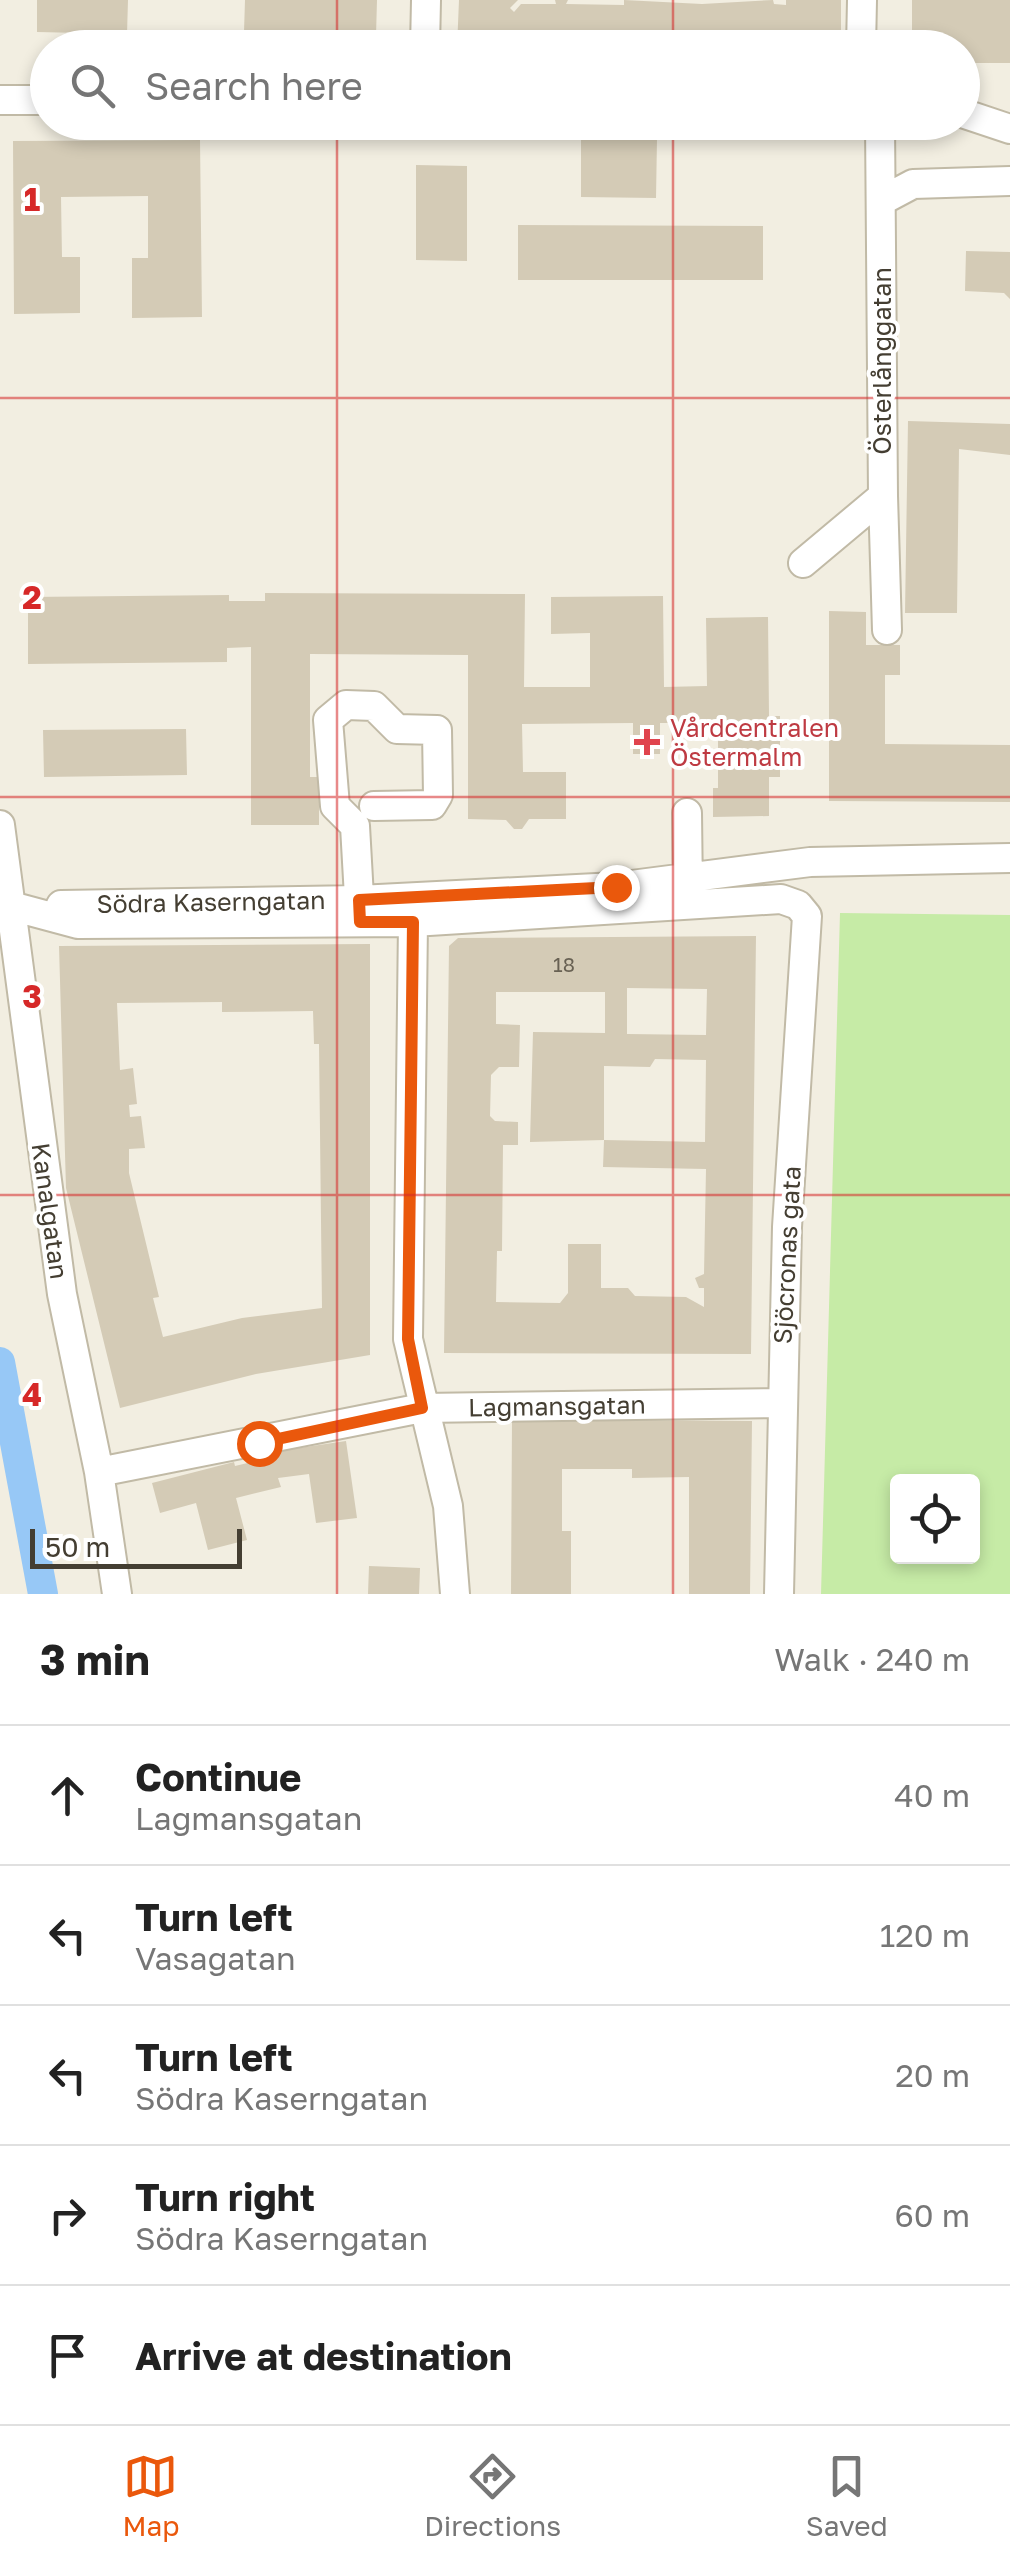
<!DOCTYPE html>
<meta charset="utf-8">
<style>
:root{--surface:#fff;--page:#f6f6f6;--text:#222;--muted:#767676;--line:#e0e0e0;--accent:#ea580c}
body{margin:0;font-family:"Golos Text",sans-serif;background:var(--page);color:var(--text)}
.controls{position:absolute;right:30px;bottom:30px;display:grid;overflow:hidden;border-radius:10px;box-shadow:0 5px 15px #0003}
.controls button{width:90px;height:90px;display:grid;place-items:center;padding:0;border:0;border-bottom:2px solid var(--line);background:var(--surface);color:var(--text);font:50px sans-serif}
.scale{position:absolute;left:30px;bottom:25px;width:212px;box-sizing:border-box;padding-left:10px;border:5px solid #443e32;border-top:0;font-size:28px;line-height:35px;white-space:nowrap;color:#443e32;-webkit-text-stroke:8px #fff;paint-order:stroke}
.stop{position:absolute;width:30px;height:30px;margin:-22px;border:8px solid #ea580c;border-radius:50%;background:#fff}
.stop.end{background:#ea580c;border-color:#fff;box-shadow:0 2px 10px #0008}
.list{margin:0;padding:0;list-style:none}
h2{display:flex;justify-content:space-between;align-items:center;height:130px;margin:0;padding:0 40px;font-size:42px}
h2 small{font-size:32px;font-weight:400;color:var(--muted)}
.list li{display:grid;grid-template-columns:65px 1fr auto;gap:30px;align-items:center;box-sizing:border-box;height:140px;padding:0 40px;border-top:2px solid var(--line)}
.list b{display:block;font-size:38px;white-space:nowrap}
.list p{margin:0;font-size:32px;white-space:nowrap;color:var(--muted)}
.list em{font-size:32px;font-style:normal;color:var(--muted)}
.icon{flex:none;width:55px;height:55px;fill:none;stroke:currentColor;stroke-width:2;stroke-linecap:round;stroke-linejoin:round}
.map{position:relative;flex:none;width:1010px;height:1594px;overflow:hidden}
.search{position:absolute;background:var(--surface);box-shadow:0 5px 15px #0003;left:30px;right:30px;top:30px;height:110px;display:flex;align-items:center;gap:25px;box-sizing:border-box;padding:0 35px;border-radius:55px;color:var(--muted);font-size:38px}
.sheet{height:830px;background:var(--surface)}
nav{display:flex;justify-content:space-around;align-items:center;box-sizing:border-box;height:140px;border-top:2px solid var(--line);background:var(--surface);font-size:28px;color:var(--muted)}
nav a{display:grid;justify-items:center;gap:5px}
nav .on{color:var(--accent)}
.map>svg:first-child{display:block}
.green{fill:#c6eba6;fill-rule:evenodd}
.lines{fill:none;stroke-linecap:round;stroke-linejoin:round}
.canal{stroke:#97c8f6;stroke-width:30}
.building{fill:#d4cbb6;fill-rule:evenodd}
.minor-casing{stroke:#c1baa6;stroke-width:32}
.minor{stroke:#fff;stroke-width:28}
.route{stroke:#ea580c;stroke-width:12}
.grid{fill:none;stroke:#d62828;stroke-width:2.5;stroke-opacity:0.55}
.health-dot{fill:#e0444e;stroke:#fff;stroke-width:4}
.labels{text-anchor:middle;stroke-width:8;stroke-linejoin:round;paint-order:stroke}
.number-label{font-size:20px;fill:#686153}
.street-label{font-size:25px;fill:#443e32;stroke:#fff}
.health-label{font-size:25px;fill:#be3a42;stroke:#fff;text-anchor:start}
.grid-label{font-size:32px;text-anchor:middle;font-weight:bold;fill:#d62828;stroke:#fff;stroke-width:8;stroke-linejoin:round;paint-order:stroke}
</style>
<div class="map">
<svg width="1010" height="1594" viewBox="0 0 1010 1594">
<rect width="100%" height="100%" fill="#f2eee1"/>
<path class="green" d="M840 913 1010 915V1594H821ZM898 1481H972V1556H898Z"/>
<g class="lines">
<path class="canal" d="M0 1362 43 1594"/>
</g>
<path class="building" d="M37 0H128L127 34 37 32Z
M245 0H377L376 36 244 32Z
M459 0H518L510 8 514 12 521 4H556L555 0H568L566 4 624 5V0L702 4 773 0 774 4 786 5V0H841V48H457Z
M912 0H1010V63H962V48H912Z
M581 138 657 139 656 198 581 197Z
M200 140 202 317 132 318V258H148V196L61 197 62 257H80V313L14 314 13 141Z
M416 165 467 166V261L416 260Z
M518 225 763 226V280H518Z
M966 251 1010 252V299L1004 293 965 291Z
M908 421 1010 424V455L959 449 957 613H905Z
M265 593 525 594 524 687H590V633L551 634V597L663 596 664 687 707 686 706 618 768 617 769 716H780V777H769V816L713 817V788H718V723H660V754H633V723L522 724 523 772H566V819H529L522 829H514L506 820 468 819V655L310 654V777H319V825H251V647L227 648V662L28 664V597L229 595V601H265Z
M829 611 866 612V645H900V675H885V744L1010 745V802L829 801Z
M186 729 187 775 44 777 43 730Z
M756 936 751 1354 444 1353 449 946 458 938ZM627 988 707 989 706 1035 627 1034ZM496 992H605V1033L533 1032 530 1142 604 1140 603 1167 706 1169 704 1274 695 1278 699 1288H704V1307L686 1297 635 1296 628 1288H601V1244H568V1293L560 1303 496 1302 497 1251H502L503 1145H518V1122L495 1121 490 1116 491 1075 499 1067H519L520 1025 496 1024ZM655 1059 706 1060 705 1142 604 1140V1066L650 1067Z
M370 944V1355L256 1374 120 1408 66 1188 59 946ZM222 1002V1012L313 1011 314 1044H319L322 1308 242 1318 163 1337 153 1298 159 1297 129 1173V1149L145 1148 141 1116 130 1117 129 1105 137 1104 133 1068 120 1070 117 1003Z
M512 1419 752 1421 750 1594H689V1477L632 1478V1469H562V1531H571V1594H511Z
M346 1441 357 1518 316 1523 309 1474 278 1478 281 1487 236 1498 247 1540 208 1550 196 1503 160 1513 152 1483 234 1462 235 1466 273 1457 272 1452Z
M369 1566 420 1568 419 1594H368Z"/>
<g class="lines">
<g class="minor-casing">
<path id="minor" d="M425 48 426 0
M861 48 862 0
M0 100H48
M962 113 1010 129
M881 201 913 184 1010 181
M883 496 887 630
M803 563 883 496 880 122
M687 813 688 894
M0 825 62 1294 99 1472 117 1594
M61 905 359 900 616 887 810 862 1010 858
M11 906 78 924 413 922 781 899 798 905 807 916 787 1227 779 1594
M360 915 355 826 335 806 328 720 346 705 374 706 397 729 437 730 438 795 432 805 374 806
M413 922 408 1339 448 1506 455 1594
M99 1472 422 1408 780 1403"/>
</g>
<use href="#minor" class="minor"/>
</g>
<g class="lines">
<path class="route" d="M259 1443 422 1408 408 1339 413 922H360L359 900 616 887"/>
</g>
<path class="grid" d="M337 0V48M673 0V48M337 122V1594M673 122V1594M0 398H1010M0 797H1010M0 1195H1010"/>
<path class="health-dot" d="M642 727h10v10h10v10h-10v10h-10v-10h-10v-10h10z"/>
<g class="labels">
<g class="number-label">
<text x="564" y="972">18</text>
</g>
<g class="street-label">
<text transform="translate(882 361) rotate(-90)" y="9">Österlånggatan</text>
<text transform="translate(211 902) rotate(-1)" y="9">Södra Kaserngatan</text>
<text transform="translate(50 1211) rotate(82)" y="9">Kanalgatan</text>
<text transform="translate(787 1255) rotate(-87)" y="9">Sjöcronas gata</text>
<text transform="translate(557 1406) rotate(-1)" y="9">Lagmansgatan</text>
</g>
<g class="health-label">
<text x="670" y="737">Vårdcentralen<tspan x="670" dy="29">Östermalm</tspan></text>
</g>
</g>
<g class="grid-label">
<text x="32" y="211">1</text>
<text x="32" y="609">2</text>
<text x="32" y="1008">3</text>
<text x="32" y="1406">4</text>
</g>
</svg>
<div class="controls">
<button><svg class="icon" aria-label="locate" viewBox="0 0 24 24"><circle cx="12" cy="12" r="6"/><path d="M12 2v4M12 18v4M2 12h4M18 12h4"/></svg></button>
</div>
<div class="scale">50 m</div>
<div class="stop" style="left:259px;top:1443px"></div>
<div class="stop end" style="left:616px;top:887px"></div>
<div class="search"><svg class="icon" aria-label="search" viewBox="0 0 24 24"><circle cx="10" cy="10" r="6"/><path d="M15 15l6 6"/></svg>Search here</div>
</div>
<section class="sheet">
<h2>3 min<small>Walk · 240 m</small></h2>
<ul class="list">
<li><svg class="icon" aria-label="ahead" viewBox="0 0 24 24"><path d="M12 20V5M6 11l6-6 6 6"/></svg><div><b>Continue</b><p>Lagmansgatan</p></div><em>40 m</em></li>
<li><svg class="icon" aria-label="left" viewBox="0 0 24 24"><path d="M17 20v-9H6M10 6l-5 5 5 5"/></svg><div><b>Turn left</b><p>Vasagatan</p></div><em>120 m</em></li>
<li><svg class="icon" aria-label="left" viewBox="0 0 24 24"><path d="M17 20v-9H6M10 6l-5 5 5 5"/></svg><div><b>Turn left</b><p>Södra Kaserngatan</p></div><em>20 m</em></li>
<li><svg class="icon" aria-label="right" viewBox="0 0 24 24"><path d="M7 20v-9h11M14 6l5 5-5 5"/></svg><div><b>Turn right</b><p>Södra Kaserngatan</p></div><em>60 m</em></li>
<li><svg class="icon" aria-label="arrive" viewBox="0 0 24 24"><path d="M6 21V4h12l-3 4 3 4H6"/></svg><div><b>Arrive at destination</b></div></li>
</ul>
</section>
<nav>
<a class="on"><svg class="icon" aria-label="map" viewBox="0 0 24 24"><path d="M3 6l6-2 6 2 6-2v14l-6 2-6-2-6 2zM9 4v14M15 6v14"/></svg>Map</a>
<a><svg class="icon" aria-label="directions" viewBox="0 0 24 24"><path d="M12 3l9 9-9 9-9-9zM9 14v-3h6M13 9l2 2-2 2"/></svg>Directions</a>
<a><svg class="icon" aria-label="saved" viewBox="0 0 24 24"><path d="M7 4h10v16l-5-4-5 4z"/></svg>Saved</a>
</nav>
